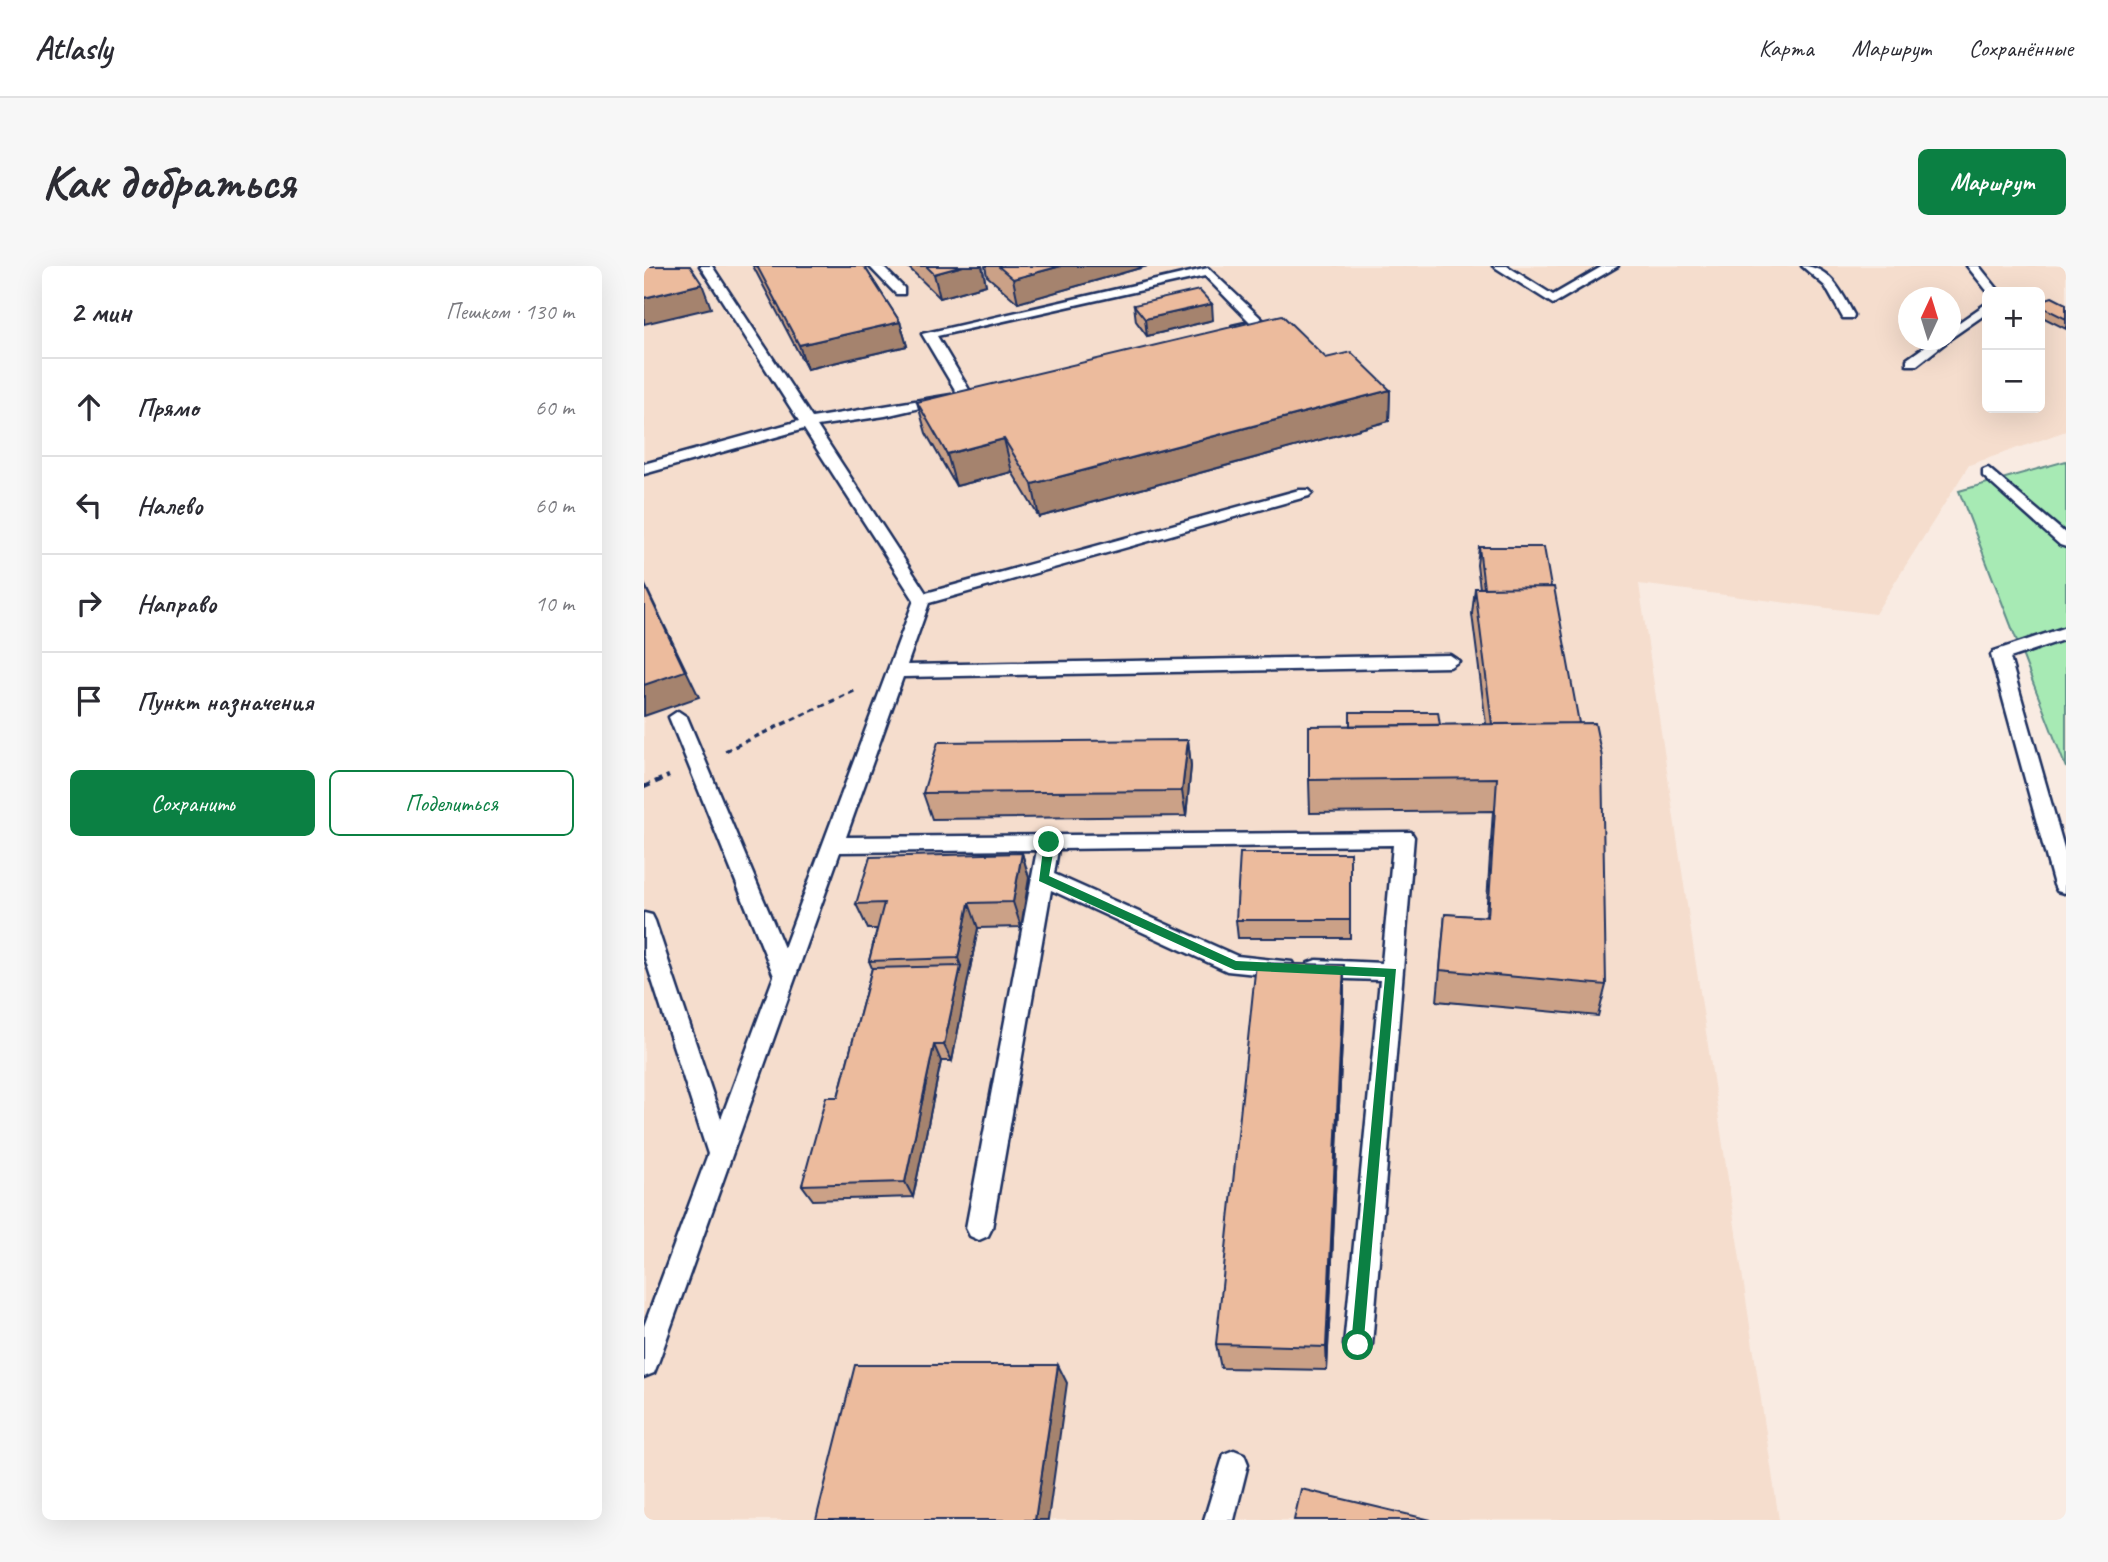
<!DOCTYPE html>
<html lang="ru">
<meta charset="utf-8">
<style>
:root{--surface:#fff;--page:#f7f7f7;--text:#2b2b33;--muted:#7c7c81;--line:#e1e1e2;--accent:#0b8043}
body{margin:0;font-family:Caveat,sans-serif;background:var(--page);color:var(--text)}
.controls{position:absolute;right:21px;top:21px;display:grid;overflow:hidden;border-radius:10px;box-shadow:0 7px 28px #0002}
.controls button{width:63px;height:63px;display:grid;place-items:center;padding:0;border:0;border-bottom:2px solid var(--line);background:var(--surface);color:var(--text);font:35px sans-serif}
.compass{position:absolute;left:1254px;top:21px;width:63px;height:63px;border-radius:50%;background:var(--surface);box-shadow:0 7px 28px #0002;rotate:4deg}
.stop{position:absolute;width:21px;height:21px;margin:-16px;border:5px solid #0b8043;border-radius:50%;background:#fff}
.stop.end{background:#0b8043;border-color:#fff;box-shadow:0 2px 7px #0008}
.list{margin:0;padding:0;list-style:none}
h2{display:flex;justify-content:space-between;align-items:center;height:91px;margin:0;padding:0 28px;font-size:30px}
h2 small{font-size:23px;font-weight:400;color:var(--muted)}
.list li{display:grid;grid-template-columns:46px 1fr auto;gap:21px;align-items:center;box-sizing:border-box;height:98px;padding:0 28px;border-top:2px solid var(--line)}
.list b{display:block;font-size:26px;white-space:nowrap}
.list em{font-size:23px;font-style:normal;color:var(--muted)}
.actions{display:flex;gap:14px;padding:21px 28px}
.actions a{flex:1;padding:16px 0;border:2px solid var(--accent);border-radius:10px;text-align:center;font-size:24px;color:var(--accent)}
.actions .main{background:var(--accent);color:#fff}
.icon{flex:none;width:38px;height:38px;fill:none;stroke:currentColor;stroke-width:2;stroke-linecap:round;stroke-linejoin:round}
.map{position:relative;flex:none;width:1422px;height:1254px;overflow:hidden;border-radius:10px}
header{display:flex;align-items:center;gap:42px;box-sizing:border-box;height:98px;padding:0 35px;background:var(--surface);border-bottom:2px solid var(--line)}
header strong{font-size:33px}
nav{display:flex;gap:38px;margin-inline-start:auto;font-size:24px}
.intro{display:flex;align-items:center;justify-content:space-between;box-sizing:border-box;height:168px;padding:0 42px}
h1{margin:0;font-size:49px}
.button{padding:18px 32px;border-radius:10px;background:var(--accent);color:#fff;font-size:24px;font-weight:700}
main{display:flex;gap:42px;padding:0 42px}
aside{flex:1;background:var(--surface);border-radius:10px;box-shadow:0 7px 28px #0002}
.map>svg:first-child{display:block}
.built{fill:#f5ddcd;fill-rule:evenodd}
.green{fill:#a7eab4;stroke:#618c89;stroke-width:2}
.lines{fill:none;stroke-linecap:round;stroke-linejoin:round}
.service-casing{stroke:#1b2f5e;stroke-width:5}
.path-far1{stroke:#1b2f5e;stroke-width:3.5;stroke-dasharray:6 4.5;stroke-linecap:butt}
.path{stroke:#1b2f5e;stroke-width:4.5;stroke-dasharray:7 5;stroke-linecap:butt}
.service{fill:#fff;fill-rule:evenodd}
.wall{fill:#cba187;stroke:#1b2f5e;stroke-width:2}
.shaded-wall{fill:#a5836e;stroke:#1b2f5e;stroke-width:2}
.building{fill:#ecbb9d;stroke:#1b2f5e;stroke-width:2}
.route{fill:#0b8043}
</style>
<header>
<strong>Atlasly</strong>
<nav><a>Карта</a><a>Маршрут</a><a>Сохранённые</a></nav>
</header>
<div class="intro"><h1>Как добраться</h1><a class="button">Маршрут</a></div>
<main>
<aside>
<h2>2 мин<small>Пешком · 130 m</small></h2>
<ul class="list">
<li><svg class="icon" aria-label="ahead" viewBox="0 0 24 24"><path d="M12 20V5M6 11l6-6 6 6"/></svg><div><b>Прямо</b></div><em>60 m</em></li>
<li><svg class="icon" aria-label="left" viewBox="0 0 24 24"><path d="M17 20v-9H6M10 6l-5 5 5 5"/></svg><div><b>Налево</b></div><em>60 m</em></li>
<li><svg class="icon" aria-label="right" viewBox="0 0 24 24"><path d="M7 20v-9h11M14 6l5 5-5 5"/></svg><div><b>Направо</b></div><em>10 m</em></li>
<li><svg class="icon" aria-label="arrive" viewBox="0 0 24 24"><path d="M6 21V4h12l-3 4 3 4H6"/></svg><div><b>Пункт назначения</b></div></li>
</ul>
<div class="actions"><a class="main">Сохранить</a><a>Поделиться</a></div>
</aside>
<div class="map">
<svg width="1422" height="1254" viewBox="0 0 1422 1254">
<rect width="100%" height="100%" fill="#f9ebe2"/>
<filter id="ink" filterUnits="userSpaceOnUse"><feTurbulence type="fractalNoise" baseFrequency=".0143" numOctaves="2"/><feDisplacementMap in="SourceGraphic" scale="14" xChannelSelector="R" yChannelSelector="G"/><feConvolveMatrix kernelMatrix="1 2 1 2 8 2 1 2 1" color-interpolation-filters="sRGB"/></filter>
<g filter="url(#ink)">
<path class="built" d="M0 0H1422V165L1325 199 1231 348 995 318 1135 1254H0ZM1343 26H1396V142H1343ZM1265 32H1307V74H1265Z"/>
<path class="green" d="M1422 195V502L1315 225Z"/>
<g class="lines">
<g class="service-casing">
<path id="service" d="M56 0H68L168 152 307 129 309 132 302 136 241 150 173 160 282 327 655 224H665L668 227 665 230 285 337 263 399 806 389 815 395 806 401 259 411 202 571 767 566 770 571 728 1079 724 1089 714 1093 704 1089 700 1079 736 714 672 712 664 709 661 703 664 697 672 694 738 697 749 579 414 583 410 608 593 690 648 696 651 702 648 708 640 711 583 705 407 624 348 962 344 970 335 974 326 970 322 962 393 584 196 586 14 1097 10 1107 0 1111V1060L64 888 0 689V647L8 649 11 655 77 853 130 710 25 451 34 445 43 451 140 682 270 334 160 163 0 208V198L155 155Z
M225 0H238L260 22V28H252Z
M849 0H863L909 29 959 0H974L909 38Z
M1158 0C1186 0 1198 27 1210 49L1209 52H1199L1181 20Z
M1323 0H1335L1356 26H1344Z
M564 2 620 55V61L588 66V60L606 56 561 10 293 70 327 127 320 131 313 127 278 68Z
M1343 37V47L1307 72V62Z
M1290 74H1305L1273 99H1263V93Z
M1344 202 1422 268V281L1416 279 1339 210V204Z
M1422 361V373L1366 392 1422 589 1420 627 1413 625 1410 619 1347 389 1350 385Z
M590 1184 600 1188 604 1198 590 1254H560L580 1188Z"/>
</g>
<path class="path-far1" d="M81 485 212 424"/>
<path class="path" d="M0 521 25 510"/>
<use href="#service" class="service"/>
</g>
<path class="wall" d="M109 0H220L256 56 263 80 163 103Z
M263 0H338L342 19 296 32Z
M341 0H503L374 37 343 10Z
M1396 35 1422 38V63L1396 50Z
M490 39 569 54 503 70 492 55Z
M682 92 746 124 745 155 395 251 368 206 312 220 282 167 273 136Z
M835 281 962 719 954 750 793 735 801 648 842 651 849 545 666 547 665 514 796 459 842 458 828 348 831 322H836L833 299Z
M544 474 547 500 542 550 288 553 279 527Z
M378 587 385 612 377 661 334 662 308 795H297L269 931 169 934 158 919 194 831 228 702 225 695 233 663H224L212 638Z
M706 587V672H594L592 654Z
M700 730 683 1104 577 1102 572 1078Z"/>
<path class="shaded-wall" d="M319 0H338L342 19 296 32 290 8Z
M417 0H503L374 37 369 13Z
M58 18 67 42 0 58V32Z
M568 38 569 54 503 70 501 53Z
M256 56 263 80 163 103 155 79Z
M746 124 745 155 395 251 388 218Z
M360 173 368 206 312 220 303 188Z
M0 317 55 431 0 450Z
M544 474 547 500 542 550 538 525Z
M378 587 385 612 377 661 369 636Z
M325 637 334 662 308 795 300 779 317 700 314 692Z
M700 699V730L683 1104 682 1081Z
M290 779 297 795 269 931 261 916Z
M414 1099 423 1117 404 1254H391Z"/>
<path class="building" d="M0 0H46L58 18 0 32Z
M113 0H220L256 56 155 79Z
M282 0H319L290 8Z
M354 0H417L369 13Z
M555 24 568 38 501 53 490 39Z
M1408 31 1422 38V53L1396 40V35Z
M638 49 682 92 707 86 746 124 388 218 360 173 303 188 273 136Z
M835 281H900L907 321 840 322Z
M0 318 41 405 0 419Z
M910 321 935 457 848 458 831 322Z
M706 446H794L796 459 706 460Z
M951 457 958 491 962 719 796 704 801 648 844 651 853 512 665 514V460Z
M544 474 538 525 279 527 294 476Z
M378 587 369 636 325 637 314 692 225 695 240 637 212 638 226 591Z
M596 587H706V654H592Z
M612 697 700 699 682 1081 572 1078Z
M317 700 300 779H290L261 916 158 919 182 831H194L228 702Z
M211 1099H414L391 1254H172Z
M657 1223 787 1254H650Z"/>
</g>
<path class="route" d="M405 572 411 576 405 610 592 695 752 703 719 1084H709L707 1079 741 711 591 704 395 615 400 576Z"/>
</svg>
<div class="controls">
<button>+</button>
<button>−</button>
</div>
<svg class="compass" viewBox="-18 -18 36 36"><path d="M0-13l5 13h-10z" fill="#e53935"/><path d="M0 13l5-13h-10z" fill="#7c7c81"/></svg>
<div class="stop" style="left:714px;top:1079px"></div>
<div class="stop end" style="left:405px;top:576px"></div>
</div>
</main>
